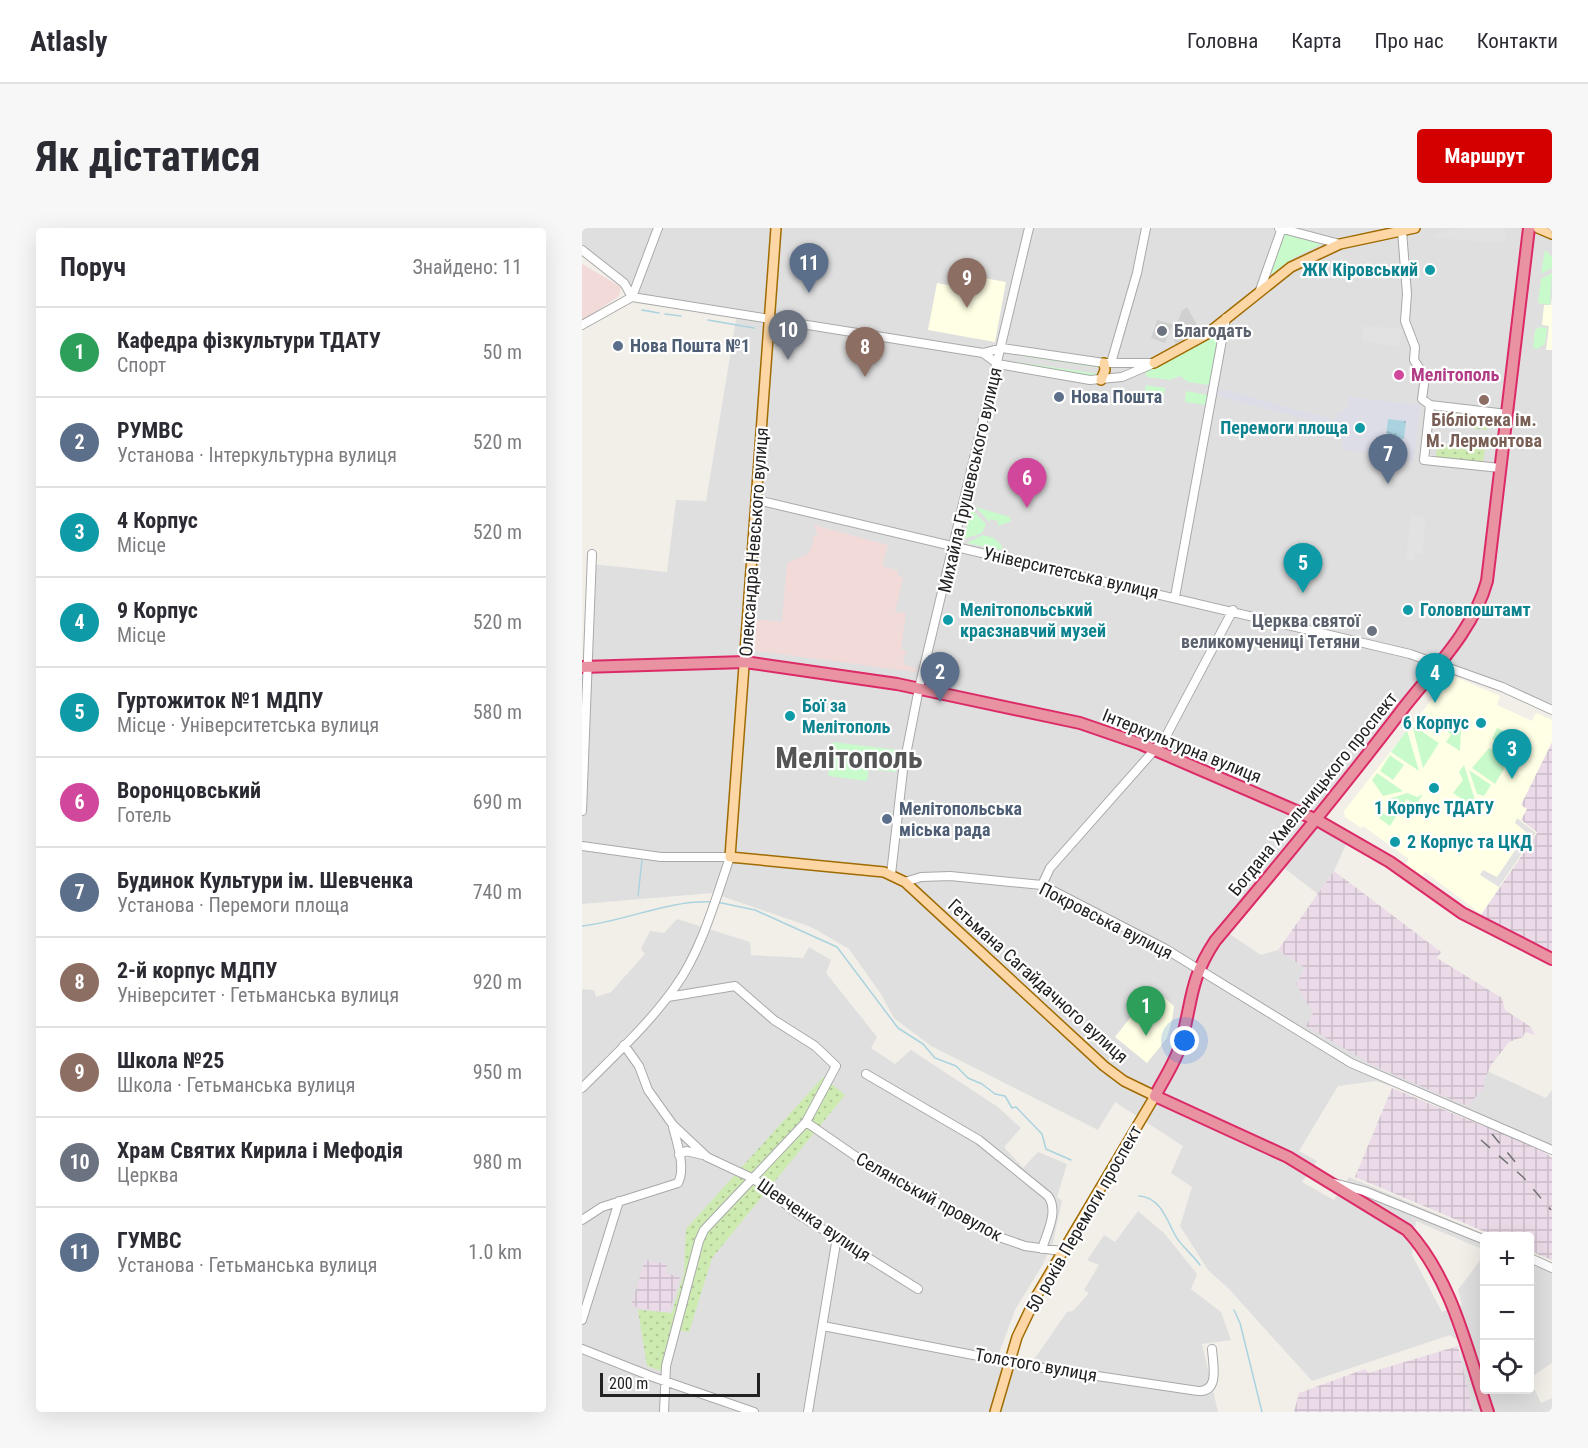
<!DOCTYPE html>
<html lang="uk">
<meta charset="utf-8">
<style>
:root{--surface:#fff;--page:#f7f7f7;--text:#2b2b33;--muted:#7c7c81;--line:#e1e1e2;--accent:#d40000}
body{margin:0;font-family:"Roboto Condensed",sans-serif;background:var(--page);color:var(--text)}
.controls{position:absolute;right:18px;bottom:18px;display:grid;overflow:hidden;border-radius:6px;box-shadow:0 6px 24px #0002}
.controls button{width:54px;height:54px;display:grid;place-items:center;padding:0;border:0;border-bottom:2px solid var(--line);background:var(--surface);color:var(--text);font:30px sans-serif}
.scale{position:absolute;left:18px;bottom:15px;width:160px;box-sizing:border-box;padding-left:6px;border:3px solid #222;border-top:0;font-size:16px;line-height:21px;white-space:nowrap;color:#222;-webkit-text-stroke:4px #fff;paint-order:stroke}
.you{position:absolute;left:603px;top:813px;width:21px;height:21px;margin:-15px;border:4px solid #fff;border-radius:50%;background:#1a73e8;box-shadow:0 0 0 9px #1a73e833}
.badge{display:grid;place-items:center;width:39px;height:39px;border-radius:50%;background:var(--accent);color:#fff;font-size:20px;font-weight:700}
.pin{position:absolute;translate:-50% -50px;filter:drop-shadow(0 2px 3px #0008)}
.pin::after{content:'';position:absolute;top:32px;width:21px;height:18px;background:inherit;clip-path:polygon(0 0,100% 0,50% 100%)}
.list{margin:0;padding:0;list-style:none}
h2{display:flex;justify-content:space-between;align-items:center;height:78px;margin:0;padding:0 24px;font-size:26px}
h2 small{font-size:20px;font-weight:400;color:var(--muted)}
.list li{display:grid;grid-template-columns:39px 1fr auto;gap:18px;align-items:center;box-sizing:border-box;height:90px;padding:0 24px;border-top:2px solid var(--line)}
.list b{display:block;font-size:22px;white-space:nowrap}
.list p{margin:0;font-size:20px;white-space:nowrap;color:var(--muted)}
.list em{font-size:20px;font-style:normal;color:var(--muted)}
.icon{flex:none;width:33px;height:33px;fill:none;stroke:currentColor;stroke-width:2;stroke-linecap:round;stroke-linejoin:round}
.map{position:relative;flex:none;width:970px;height:1184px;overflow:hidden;border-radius:6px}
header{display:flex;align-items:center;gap:36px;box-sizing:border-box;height:84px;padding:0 30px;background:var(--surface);border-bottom:2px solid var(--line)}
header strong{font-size:28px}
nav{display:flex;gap:33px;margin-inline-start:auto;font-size:21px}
.intro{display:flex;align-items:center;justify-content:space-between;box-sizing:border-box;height:144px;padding:0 36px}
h1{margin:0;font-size:42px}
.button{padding:15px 27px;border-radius:6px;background:var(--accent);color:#fff;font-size:21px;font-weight:700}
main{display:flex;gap:36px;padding:0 36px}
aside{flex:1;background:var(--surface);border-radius:6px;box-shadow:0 6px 24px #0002}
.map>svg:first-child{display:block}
.residential{fill:#e0dfdf}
.commercial{fill:#f2dad9}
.industrial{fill:url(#industrial-grid)}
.education{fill:#ffffe5}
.religious{fill:#d0d0d0}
.grass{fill:url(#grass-dots)}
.park{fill:#c8facc}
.parking{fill:#e2e2e2}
.plaza{fill:#dddde8}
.water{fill:url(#water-ripples)}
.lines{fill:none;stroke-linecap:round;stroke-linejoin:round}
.stream{stroke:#aad3df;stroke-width:1.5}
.minor-casing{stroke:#a9a9a9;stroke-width:10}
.major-casing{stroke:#a06b00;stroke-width:12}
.highway-casing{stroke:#dc2a67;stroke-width:14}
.minor{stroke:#fff;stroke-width:8}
.major{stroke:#fcd6a4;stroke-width:9}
.highway{stroke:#e892a2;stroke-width:10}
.rail{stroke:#707070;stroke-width:1.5;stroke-dasharray:12 12;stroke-linecap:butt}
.culture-dot{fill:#0f9aa8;stroke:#fff;stroke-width:2}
.worship-dot{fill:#6b7280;stroke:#fff;stroke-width:2}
.service-dot{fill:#5c6f8a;stroke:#fff;stroke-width:2}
.hotel-dot{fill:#d1479c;stroke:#fff;stroke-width:2}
.education-dot{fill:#8d6e63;stroke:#fff;stroke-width:2}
.labels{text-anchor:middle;stroke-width:4.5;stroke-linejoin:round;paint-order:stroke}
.culture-label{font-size:18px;font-weight:bold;fill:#0d838f;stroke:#fff;text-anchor:start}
.worship-label{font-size:18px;font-weight:bold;fill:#5b616d;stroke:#fff;text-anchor:start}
.service-label{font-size:18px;font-weight:bold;fill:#4e5e75;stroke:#fff;text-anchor:start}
.hotel-label{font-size:18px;font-weight:bold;fill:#b23c85;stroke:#fff;text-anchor:start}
.education-label{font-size:18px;font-weight:bold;fill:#785e54;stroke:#fff}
.street-label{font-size:18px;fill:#222;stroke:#fff}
.town-label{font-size:30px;font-weight:bold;fill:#555;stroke:#fff}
</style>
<header>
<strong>Atlasly</strong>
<nav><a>Головна</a><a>Карта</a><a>Про нас</a><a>Контакти</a></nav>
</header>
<div class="intro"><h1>Як дістатися</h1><a class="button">Маршрут</a></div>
<main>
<aside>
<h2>Поруч<small>Знайдено: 11</small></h2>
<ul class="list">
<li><span class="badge" style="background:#2e9e5b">1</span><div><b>Кафедра фізкультури ТДАТУ</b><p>Спорт</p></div><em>50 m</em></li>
<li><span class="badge" style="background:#5c6f8a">2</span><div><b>РУМВC</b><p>Установа · Інтеркультурна вулиця</p></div><em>520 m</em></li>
<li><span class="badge" style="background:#0f9aa8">3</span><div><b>4 Корпус</b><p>Місце</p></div><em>520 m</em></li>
<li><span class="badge" style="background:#0f9aa8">4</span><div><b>9 Корпус</b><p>Місце</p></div><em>520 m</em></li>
<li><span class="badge" style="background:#0f9aa8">5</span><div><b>Гуртожиток №1 МДПУ</b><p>Місце · Університетська вулиця</p></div><em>580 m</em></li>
<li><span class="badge" style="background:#d1479c">6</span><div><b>Воронцовський</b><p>Готель</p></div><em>690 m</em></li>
<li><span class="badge" style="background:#5c6f8a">7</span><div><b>Будинок Культури ім. Шевченка</b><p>Установа · Перемоги площа</p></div><em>740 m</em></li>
<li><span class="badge" style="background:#8d6e63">8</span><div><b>2-й корпус МДПУ</b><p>Університет · Гетьманська вулиця</p></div><em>920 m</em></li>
<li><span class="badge" style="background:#8d6e63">9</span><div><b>Школа №25</b><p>Школа · Гетьманська вулиця</p></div><em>950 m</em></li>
<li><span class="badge" style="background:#6b7280">10</span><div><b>Храм Святих Кирила і Мефодія</b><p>Церква</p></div><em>980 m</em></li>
<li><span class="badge" style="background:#5c6f8a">11</span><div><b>ГУМВС</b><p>Установа · Гетьманська вулиця</p></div><em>1.0 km</em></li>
</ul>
</aside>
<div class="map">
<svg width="970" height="1184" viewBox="0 0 970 1184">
<defs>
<pattern id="industrial-grid" width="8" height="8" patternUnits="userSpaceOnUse" patternTransform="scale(1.5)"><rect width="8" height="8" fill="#ebdbe8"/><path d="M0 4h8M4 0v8" fill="none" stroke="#c9bcc7"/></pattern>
<pattern id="grass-dots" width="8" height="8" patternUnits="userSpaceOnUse" patternTransform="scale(1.5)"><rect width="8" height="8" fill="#cdebb0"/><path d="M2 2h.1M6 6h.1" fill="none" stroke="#b0c997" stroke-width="1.8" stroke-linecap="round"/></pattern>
<pattern id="water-ripples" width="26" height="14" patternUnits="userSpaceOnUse" patternTransform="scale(1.5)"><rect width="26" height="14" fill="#aad3df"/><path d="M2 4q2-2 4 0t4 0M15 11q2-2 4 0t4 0" fill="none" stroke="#92b5bf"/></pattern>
</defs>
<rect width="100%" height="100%" fill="#f2efe9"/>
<path class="residential" d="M0 0H970V482L857 435 735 592 766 612 752 643 736 666 693 633 640 701 679 727 696 722 723 740 715 756 964 870 970 862V922L929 905 931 900 921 895 794 853 756 858 717 923 735 933 720 954 752 972 767 949 907 1008H903L902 1022 834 993 830 1027 860 1084 880 1077 876 1062 902 1027 903 1162H948V1152L959 1175 970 1170V1184H887L877 1113 868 1107 730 1153 647 1061 626 1042 598 998 610 959 589 945 601 918 533 874 516 902 349 818 312 790 299 766 267 721 229 699 131 665 0 676V439L5 438 10 336 85 344 94 272 124 273 155 86 50 69 42 55 7 27 0 29Z
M95 691 168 714 169 727 221 730 227 719 249 732 244 745 295 809 289 820 313 836 329 822 416 879 439 900 422 919 441 940 456 924 485 936 475 969 480 973 471 1014 461 1036 433 1082 415 1131 448 1137 485 1084 491 1083 507 1065 502 1062 517 1037 505 1032 522 1007 533 1014 556 983 582 1005 615 1046 609 1061 639 1084 649 1112 620 1116 636 1184H0V761L12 762 14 769 29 764 63 726 59 721 68 703 82 705Z
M948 1026 970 1036V1135L948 1150Z"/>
<path class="commercial" d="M0 36 39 59 37 68 0 93Z
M231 297 306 317 300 338 316 343V348L321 350 313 384 324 385 319 421 324 423 321 436 335 441 334 444 168 422 170 391 200 394 205 335 226 326 232 313 230 310 236 306Z"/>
<path class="industrial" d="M970 514V728L898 689 955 604 939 592 938 577Z
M752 643 859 724 855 730 920 770 923 782 949 799 953 807 943 804 941 809 927 814 910 836 901 854 902 860 885 878 792 838 724 798 731 785 714 756 723 740 696 722Z
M810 860 901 898 904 896 957 920 970 930V1032L948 1023V1008H913L773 949Z
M63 1032 85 1036 84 1045 98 1049 87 1085 49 1078Z
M876 1118 891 1184H712L717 1165 783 1141 786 1145Z"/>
<path class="education" d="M374 45 424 54 413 114 346 102 355 55 372 58Z
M970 69V122H964L967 98 960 97 962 77H969Z
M869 447 918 468 915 477 950 493 954 485 970 492V514L939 577 945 581 939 592 955 605 899 686 843 644 839 649 823 637 827 631 781 598 779 600 763 589 762 583Z
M579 767 592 778 590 792 585 810 565 835 533 809 555 781 559 784Z"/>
<path class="religious" d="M605 79 618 102 594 116 591 110 595 108 589 100 583 115 569 110 575 92 594 97 600 83Z"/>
<path class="grass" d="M858 182 907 188 905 202 857 196Z
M855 215 888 222V218L903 220 901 235 854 230Z
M241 849 263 867 130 1030 107 1104 95 1102 79 1143 65 1138 56 1082 90 1085 102 1045 104 1001Z"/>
<path class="park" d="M701 5 740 16 713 29 687 48Z
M963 22 970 29V40L959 46Z
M970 45 968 77 956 75 959 51Z
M958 99 965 100 963 116 955 121 951 120 953 102Z
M639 104 628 157 606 154 598 148 588 152 565 149 563 144Z
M438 126 519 138 518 140 438 128Z
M436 134 517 146 516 149 436 136Z
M564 157 583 160 581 171 562 168Z
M604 163 626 167 624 177 603 174Z
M394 279 428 289 429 293 416 298V293L408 291 407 294Z
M389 281 404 296 400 305 382 311Z
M401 307 412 310 420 318 419 322 385 315Z
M872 495 879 498 878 523 864 514 869 507 866 504Z
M833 499 857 515 841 540 831 500Z
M915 500 929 506 924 517 910 511Z
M825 502 837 543 809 524Z
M251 514 316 522 314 544 287 541 285 553 246 548Z
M907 520 928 531 913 556 890 540Z
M808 527 822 537 811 552 798 543Z
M882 537 893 572 889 577 871 565 881 552 877 544Z
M887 542 909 557 902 568 895 566Z
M795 545 821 563 801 568 790 552Z
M825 565 835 569 841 566 834 577 825 571 808 598 797 590 801 585 805 588 813 575 807 571Z"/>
<path class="parking" d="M876 0H923L925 9 920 15 854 10 851 6Z
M781 98 821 101 817 119 780 113Z
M829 287 844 289 840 327 833 326 832 332H824Z
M935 590 954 605 917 659 898 647 901 642 915 649 940 612 944 604 933 595Z"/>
<path class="plaza" d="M633 159 749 191 748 197 631 167Z
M767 169 838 177 832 234 787 229V225L760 222 761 211 754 206 750 195 756 185 765 181Z"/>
<path class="water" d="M806 191 824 193 822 211 804 209Z"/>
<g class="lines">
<path class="stream" d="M60 82 77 85
M83 86 99 88
M126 92 172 100
M56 668 60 632
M135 674 173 682 255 719 316 800 341 816 353 830 374 838 386 850 400 856 413 866 423 868 430 880 434 879 460 906 464 921 489 932
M0 698C44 693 86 672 130 674
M557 968C578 969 585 992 593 1007 598 1017 611 1027 618 1037
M652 1082 658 1095 680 1184"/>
<g class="minor-casing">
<path id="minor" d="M697 0 758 16
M820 3 825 66 823 93 833 119 832 132 843 149 840 171 848 177
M0 22 42 55 50 69 401 125 420 120 522 135H572
M678 62 700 0
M0 97 50 69 76 0
M401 125 416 136 508 152 540 149 568 137
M529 135 555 45 564 0
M918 240 842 232 848 177 925 186
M175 272 828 426 920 459 970 482
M593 369 644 90
M0 583 10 326
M0 618 79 629H148C134 670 119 724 93 759 67 796 32 828 0 860
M309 646 321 542 337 460 447 0
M323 654 339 649 368 648 460 657 582 720 769 835 970 922
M460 657 468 640 583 510 651 382
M42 817 57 838 66 862 91 897 125 929 172 951 216 986 336 1061
M284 846 397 912 466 968C477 983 465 1004 460 1021
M224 894 282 934 417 1009 443 1018 479 1023
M97 927 104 923 121 927
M752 955 782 963 903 1012
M0 992 20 979 96 955C104 940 95 915 91 899
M948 1030 970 1040
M0 1092 37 973
M241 1098 448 1138 616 1163C638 1164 631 1137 630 1121
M0 1121 71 1149 172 1184
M82 1184 84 1138 117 1013 122 1002 224 894 254 838 233 818 192 792 153 758 86 769
M226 1184 255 1009"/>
</g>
<g class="major-casing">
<path id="major" d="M194 0 148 629 302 644 323 654 522 838 542 853 573 868 455 1067 435 1109 413 1184
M956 0 970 6
M572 135 625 106 709 39 758 16 833 0
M519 152 523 142 522 135"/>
</g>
<g class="highway-casing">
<path id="highway" d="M0 439 163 434 315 456 498 495 559 516 735 592 808 634 880 685 970 731
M906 1184C885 1122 870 1051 825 1002L706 929 573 868C581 852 593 835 598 818 611 774 606 754 633 713 698 636 762 558 823 478 853 440 892 401 905 353L947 0"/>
</g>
<use href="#minor" class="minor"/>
<use href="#major" class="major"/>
<use href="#highway" class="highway"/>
<path class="rail" d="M910 906 935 936
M899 912 941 949 969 982"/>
</g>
<g class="culture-dot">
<circle cx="848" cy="42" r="6"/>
<circle cx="778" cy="200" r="6"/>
<circle cx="826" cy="382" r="6"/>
<circle cx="366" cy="392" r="6"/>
<circle cx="208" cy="488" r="6"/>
<circle cx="899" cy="495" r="6"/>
<circle cx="852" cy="560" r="6"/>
<circle cx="813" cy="614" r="6"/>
</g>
<g class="worship-dot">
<circle cx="580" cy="103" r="6"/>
<circle cx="790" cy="403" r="6"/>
</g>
<g class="service-dot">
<circle cx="36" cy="118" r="6"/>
<circle cx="477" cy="169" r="6"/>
<circle cx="305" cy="591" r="6"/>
</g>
<circle class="hotel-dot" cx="817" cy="147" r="6"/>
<circle class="education-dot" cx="902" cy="172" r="6"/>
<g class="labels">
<g class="culture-label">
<text x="836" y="48" text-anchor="end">ЖК Кіровський</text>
<text x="766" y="206" text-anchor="end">Перемоги площа</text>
<text x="378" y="388">Мелітопольський<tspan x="378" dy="21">краєзнавчий музей</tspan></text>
<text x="838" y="388">Головпоштамт</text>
<text x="220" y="484">Бої за<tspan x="220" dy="21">Мелітополь</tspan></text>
<text x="887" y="501" text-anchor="end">6 Корпус</text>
<text x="852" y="586" text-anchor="middle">1 Корпус ТДАТУ</text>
<text x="825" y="620">2 Корпус та ЦКД</text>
</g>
<g class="worship-label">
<text x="592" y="109">Благодать</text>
<text x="778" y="399" text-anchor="end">Церква святої<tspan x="778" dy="21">великомучениці Тетяни</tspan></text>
</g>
<g class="service-label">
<text x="48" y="124">Нова Пошта №1</text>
<text x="489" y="175">Нова Пошта</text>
<text x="317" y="587">Мелітопольська<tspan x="317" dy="21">міська рада</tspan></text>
</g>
<g class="hotel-label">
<text x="829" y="153">Мелітополь</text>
</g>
<g class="education-label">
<text x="902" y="198">Бібліотека ім.<tspan x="902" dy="21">М. Лермонтова</tspan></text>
</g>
<g class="street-label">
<text transform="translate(388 252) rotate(-77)" y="6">Михайла Грушевського вулиця</text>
<text transform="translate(172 314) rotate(-86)" y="6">Олександра Невського вулиця</text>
<text transform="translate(489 345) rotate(13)" y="6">Університетська вулиця</text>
<text transform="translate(600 518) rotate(22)" y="6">Інтеркультурна вулиця</text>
<text transform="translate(731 566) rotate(-51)" y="6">Богдана Хмельницького проспект</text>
<text transform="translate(524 693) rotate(27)" y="6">Покровська вулиця</text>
<text transform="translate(456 753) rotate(42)" y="6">Гетьмана Сагайдачного вулиця</text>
<text transform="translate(347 969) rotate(29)" y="6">Селянський провулок</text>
<text transform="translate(502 991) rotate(-60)" y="6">50 років Перемоги проспект</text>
<text transform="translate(232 992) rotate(34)" y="6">Шевченка вулиця</text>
<text transform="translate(454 1137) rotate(10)" y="6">Толстого вулиця</text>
</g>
<g class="town-label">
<text x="267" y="540">Мелітополь</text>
</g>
</g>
</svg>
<div class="controls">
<button>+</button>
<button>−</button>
<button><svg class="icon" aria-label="locate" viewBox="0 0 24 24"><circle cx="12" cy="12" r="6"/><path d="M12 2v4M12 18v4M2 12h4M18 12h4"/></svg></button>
</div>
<div class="scale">200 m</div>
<div class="you"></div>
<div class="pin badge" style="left:564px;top:808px;background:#2e9e5b">1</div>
<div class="pin badge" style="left:358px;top:474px;background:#5c6f8a">2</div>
<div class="pin badge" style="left:930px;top:551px;background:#0f9aa8">3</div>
<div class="pin badge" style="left:853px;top:475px;background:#0f9aa8">4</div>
<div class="pin badge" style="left:721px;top:365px;background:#0f9aa8">5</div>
<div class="pin badge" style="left:445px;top:280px;background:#d1479c">6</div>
<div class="pin badge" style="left:806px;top:256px;background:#5c6f8a">7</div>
<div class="pin badge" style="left:283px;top:149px;background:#8d6e63">8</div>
<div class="pin badge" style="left:385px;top:80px;background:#8d6e63">9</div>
<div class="pin badge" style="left:206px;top:132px;background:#6b7280">10</div>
<div class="pin badge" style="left:227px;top:65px;background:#5c6f8a">11</div>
</div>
</main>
